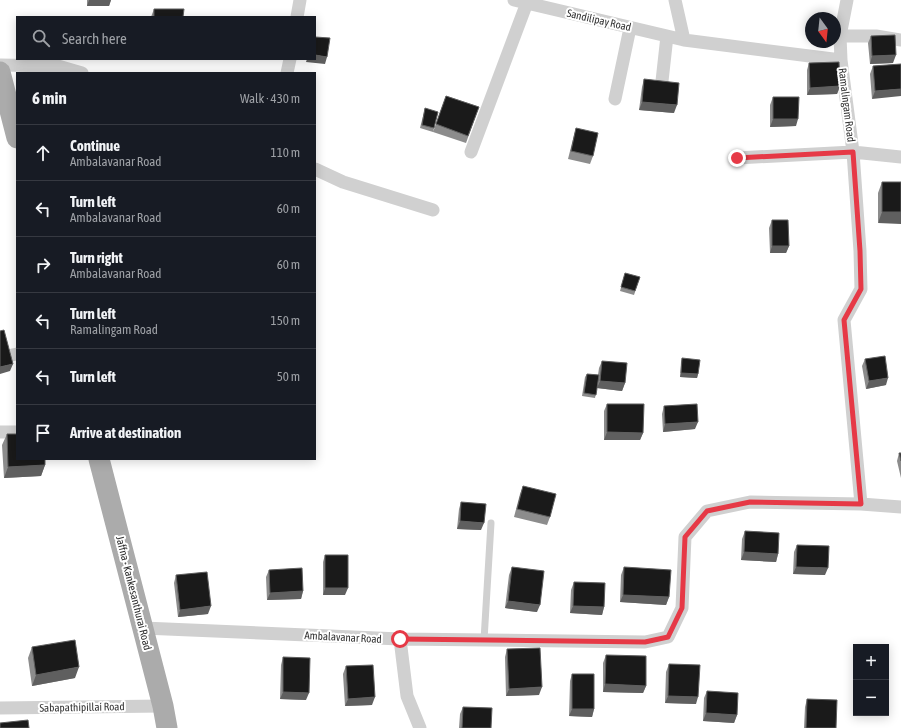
<!DOCTYPE html>
<meta charset="utf-8">
<style>
:root{--surface:#171b24;--page:#242831;--text:#f1f3f6;--muted:#9ea1a6;--line:#363941}
body{margin:0;font-family:"Asap Condensed",sans-serif;background:var(--page);color:var(--text)}
.controls{position:absolute;right:12px;bottom:12px;display:grid;overflow:hidden;border-radius:0px;box-shadow:0 2px 10px #0003}
.controls button{width:36px;height:36px;display:grid;place-items:center;padding:0;border:0;border-bottom:1px solid var(--line);background:var(--surface);color:var(--text);font:20px sans-serif}
.compass{position:absolute;left:805px;top:12px;width:36px;height:36px;border-radius:50%;background:var(--surface);box-shadow:0 2px 10px #0003;rotate:165deg}
.stop{position:absolute;width:12px;height:12px;margin:-9px;border:3px solid #e63946;border-radius:50%;background:#fff}
.stop.end{background:#e63946;border-color:#fff;box-shadow:0 1px 4px #0008}
.list{margin:0;padding:0;list-style:none}
h2{display:flex;justify-content:space-between;align-items:center;height:52px;margin:0;padding:0 16px;font-size:17px}
h2 small{font-size:13px;font-weight:400;color:var(--muted)}
.list li{display:grid;grid-template-columns:26px 1fr auto;gap:12px;align-items:center;box-sizing:border-box;height:56px;padding:0 16px;border-top:1px solid var(--line)}
.list b{display:block;font-size:15px;white-space:nowrap}
.list p{margin:0;font-size:13px;white-space:nowrap;color:var(--muted)}
.list em{font-size:13px;font-style:normal;color:var(--muted)}
.icon{flex:none;width:22px;height:22px;fill:none;stroke:currentColor;stroke-width:2;stroke-linecap:round;stroke-linejoin:round}
.map{position:relative;flex:none;width:901px;height:728px;overflow:hidden}
.search{position:absolute;background:var(--surface);box-shadow:0 2px 10px #0003;left:16px;top:16px;width:300px;height:44px;display:flex;align-items:center;gap:10px;box-sizing:border-box;padding:0 14px;border-radius:0px;color:var(--muted);font-size:15px}
.panel{position:absolute;background:var(--surface);box-shadow:0 2px 10px #0003;left:16px;top:72px;width:300px;height:388px;border-radius:0px}
.map>svg:first-child{display:block}
.lines{fill:none;stroke-linecap:round;stroke-linejoin:round}
.lane{stroke:#d0d0d0;stroke-width:7}
.street{stroke:#d0d0d0;stroke-width:13}
.primary{stroke:#ababab;stroke-width:21}
.wall{fill:#8c8c8c}
.shaded-wall{fill:#5f5f5f}
.building{fill:#1a1a1a;stroke:#5f5f5f}
.route{stroke:#e63946;stroke-width:5}
.labels{text-anchor:middle;stroke-width:4;stroke-linejoin:round;paint-order:stroke}
.street-label{font-size:11px;fill:#333;stroke:#fff}
</style>
<div class="map">
<svg width="901" height="728" viewBox="0 0 901 728">
<rect width="100%" height="100%" fill="#fff"/>
<g class="lines">
<path class="lane" d="M484 640 491 523"/>
<path class="street" d="M514 0 684 40
M675 0 684 40 841 60
M847 0 840 36 841 60 853 152 860 251 861 289 844 320 861 504
M297 17 300 0
M840 36H876L901 40
M0 65 58 66 82 73
M287 73 290 59
M662 81 667 36
M615 99 630 28
M471 152 528 0
M737 158 853 152 901 157
M315 169 343 182 433 210
M12 355 17 354
M0 432H17
M143 628 400 639 645 642 668 637 682 608 685 537 707 511 750 502 861 504 901 507
M400 639 407 696 420 728
M0 708 163 706"/>
<path class="primary" d="M0 72 17 138
M99 459 163 706 167 728"/>
</g>
<path class="wall" d="M87 0H111L109 6H87Z
M154 9 183 17H151Z
M871 36 893 63 870 64 868 43Z
M809 63 840 86 837 94 807 95V70Z
M901 64 872 99 870 74 873 66Z
M644 79 674 113 639 110 642 87Z
M446 96 479 107 466 143 433 132Z
M773 97 796 126 770 127V105Z
M425 108 434 128 433 132 420 128Z
M576 128 593 156 590 164 568 159 574 135Z
M882 182H901L878 223V193Z
M772 220 789 246 786 253H770L769 228Z
M624 277H640L634 295 620 291Z
M682 358 698 374 697 378 680 377 681 362Z
M865 359 886 385 866 389 862 366Z
M602 361 625 383 622 391 597 388 595 398 582 396 585 377 587 374 598 375 599 368Z
M607 404 643 433 640 440H604V411Z
M664 406 695 429 663 432 662 414Z
M7 434 45 465 41 476 4 478 2 445Z
M899 453H901V478L897 461Z
M523 486 550 517 547 525 514 517 520 494Z
M461 502 481 530 457 529 459 509Z
M745 531 778 554 776 562 741 560 742 539Z
M797 545 825 575 793 574 794 552Z
M325 555 345 595H323V562Z
M512 567 537 612 505 608 509 575Z
M624 567 669 597 666 605 620 602 621 575Z
M269 570 303 591 301 599 267 600 266 577Z
M176 575 208 614 178 617 174 583Z
M574 582 604 607 602 615 570 613 571 590Z
M32 647 75 678 32 686 28 658Z
M507 649 539 695 506 696 505 657Z
M606 655 646 686 643 693 603 692V663Z
M283 657 306 700 280 699 281 665Z
M669 664 696 704 665 703 666 672Z
M346 666 372 705 345 706 343 674Z
M572 674 594 709 592 717 569 716 570 681Z
M707 691 737 715 734 723 703 721 704 698Z
M807 699 836 728H804L805 707Z
M463 707 491 728H459L460 714Z"/>
<path class="shaded-wall" d="M89 0H111L109 6H87Z
M315 55 327 57 325 64 306 62 307 59H315Z
M896 55 893 63 870 64 872 56Z
M840 86 837 94 807 95 810 88Z
M901 89V96L872 99 875 91Z
M642 102 677 105 674 113 639 110Z
M773 119H798L796 126 770 127Z
M882 212H901V224L878 223Z
M772 246H789L786 253H770Z
M13 364 10 371 0 374V367Z
M681 373 698 374 697 378 680 377Z
M888 378 886 385 866 389 869 381Z
M600 381 625 383 622 391 597 388Z
M698 422 695 429 663 432 665 424Z
M607 432 643 433 640 440H604Z
M45 465 41 476 4 478 8 467Z
M460 521 484 523 481 530 457 529Z
M744 552 778 554 776 562 741 560Z
M796 567 828 568 825 575 793 574Z
M325 588H348L345 595H323Z
M303 591 301 599 267 600 270 593Z
M623 595 669 597 666 605 620 602Z
M508 601 540 605 537 612 505 608Z
M211 606 208 614 178 617 180 610Z
M573 606 604 607 602 615 570 613Z
M79 667 75 678 32 686 36 675Z
M605 684 646 686 643 693 603 692Z
M542 687 539 695 506 696 509 689Z
M283 692 309 693 306 700 280 699Z
M668 696 698 697 696 704 665 703Z
M375 697 372 705 345 706 348 699Z
M572 709H594L592 717 569 716Z
M706 713 737 715 734 723 703 721Z"/>
<path class="building" d="M154 9H184L183 17H154Z
M895 35 896 55 872 56 871 36Z
M315 37 330 38 327 57 315 55Z
M839 62 840 86 810 88 809 63Z
M901 64V89L875 91 873 66Z
M644 79 679 83 677 105 642 102Z
M446 96 479 107 468 136 436 124Z
M773 97H799L798 119H773Z
M425 108 438 112 434 128 422 125Z
M576 128 598 133 593 156 571 151Z
M882 182H901V212H882Z
M772 220H788L789 246H772Z
M625 273 640 277 635 291 621 287Z
M4 330 13 364 0 367V331Z
M885 356 888 378 869 381 865 359Z
M682 358 700 360 698 374 681 373Z
M602 361 627 363 625 383 600 381Z
M587 374 599 375 596 395 584 393Z
M607 404H644L643 433 607 432Z
M697 404 698 422 665 424 664 406Z
M7 434H17V459H45V465L8 467Z
M899 453H901V461Z
M523 486 556 494 550 517 517 509Z
M461 502 486 504 484 523 460 521Z
M745 531 779 533 778 554 744 552Z
M797 545 829 546 828 568 796 567Z
M325 555H348V588H325Z
M512 567 544 571 540 605 508 601Z
M624 567 671 570 669 597 623 595Z
M302 568 303 591 270 593 269 570Z
M207 572 211 606 180 610 176 575Z
M574 582 605 583 604 607 573 606Z
M75 640 79 667 36 675 32 647Z
M540 648 542 687 509 689 507 649Z
M606 655 646 656V686L605 684Z
M283 657 310 658 309 693 283 692Z
M669 664 700 665 698 697 668 696Z
M373 665 375 697 348 699 346 666Z
M572 674H594V709H572Z
M707 691 738 693 737 715 706 713Z
M807 699 837 700 836 728H806Z
M463 707 492 708 491 728H462Z
M28 720 29 728H0V723Z"/>
<g class="lines">
<path class="route" d="M400 639 645 642 668 637 682 608 685 537 707 511 750 502 861 504 844 320 861 289 860 251 853 152 737 158"/>
</g>
<g class="labels">
<g class="street-label">
<text transform="translate(599 20) rotate(13)" y="4">Sandilipay Road</text>
<text transform="translate(847 105) rotate(83)" y="4">Ramalingam Road</text>
<text transform="translate(134 593) rotate(76)" y="4">Jaffna - Kankesanthurai Road</text>
<text transform="translate(343 637) rotate(3)" y="4">Ambalavanar Road</text>
<text transform="translate(82 707) rotate(-1)" y="4">Sabapathipillai Road</text>
</g>
</g>
</svg>
<div class="controls">
<button>+</button>
<button>−</button>
</div>
<svg class="compass" viewBox="-18 -18 36 36"><path d="M0-13l5 13h-10z" fill="#e53935"/><path d="M0 13l5-13h-10z" fill="#9ea1a6"/></svg>
<div class="stop" style="left:400px;top:639px"></div>
<div class="stop end" style="left:737px;top:158px"></div>
<div class="search"><svg class="icon" aria-label="search" viewBox="0 0 24 24"><circle cx="10" cy="10" r="6"/><path d="M15 15l6 6"/></svg>Search here</div>
<section class="panel">
<h2>6 min<small>Walk · 430 m</small></h2>
<ul class="list">
<li><svg class="icon" aria-label="ahead" viewBox="0 0 24 24"><path d="M12 20V5M6 11l6-6 6 6"/></svg><div><b>Continue</b><p>Ambalavanar Road</p></div><em>110 m</em></li>
<li><svg class="icon" aria-label="left" viewBox="0 0 24 24"><path d="M17 20v-9H6M10 6l-5 5 5 5"/></svg><div><b>Turn left</b><p>Ambalavanar Road</p></div><em>60 m</em></li>
<li><svg class="icon" aria-label="right" viewBox="0 0 24 24"><path d="M7 20v-9h11M14 6l5 5-5 5"/></svg><div><b>Turn right</b><p>Ambalavanar Road</p></div><em>60 m</em></li>
<li><svg class="icon" aria-label="left" viewBox="0 0 24 24"><path d="M17 20v-9H6M10 6l-5 5 5 5"/></svg><div><b>Turn left</b><p>Ramalingam Road</p></div><em>150 m</em></li>
<li><svg class="icon" aria-label="left" viewBox="0 0 24 24"><path d="M17 20v-9H6M10 6l-5 5 5 5"/></svg><div><b>Turn left</b></div><em>50 m</em></li>
<li><svg class="icon" aria-label="arrive" viewBox="0 0 24 24"><path d="M6 21V4h12l-3 4 3 4H6"/></svg><div><b>Arrive at destination</b></div></li>
</ul>
</section>
</div>
